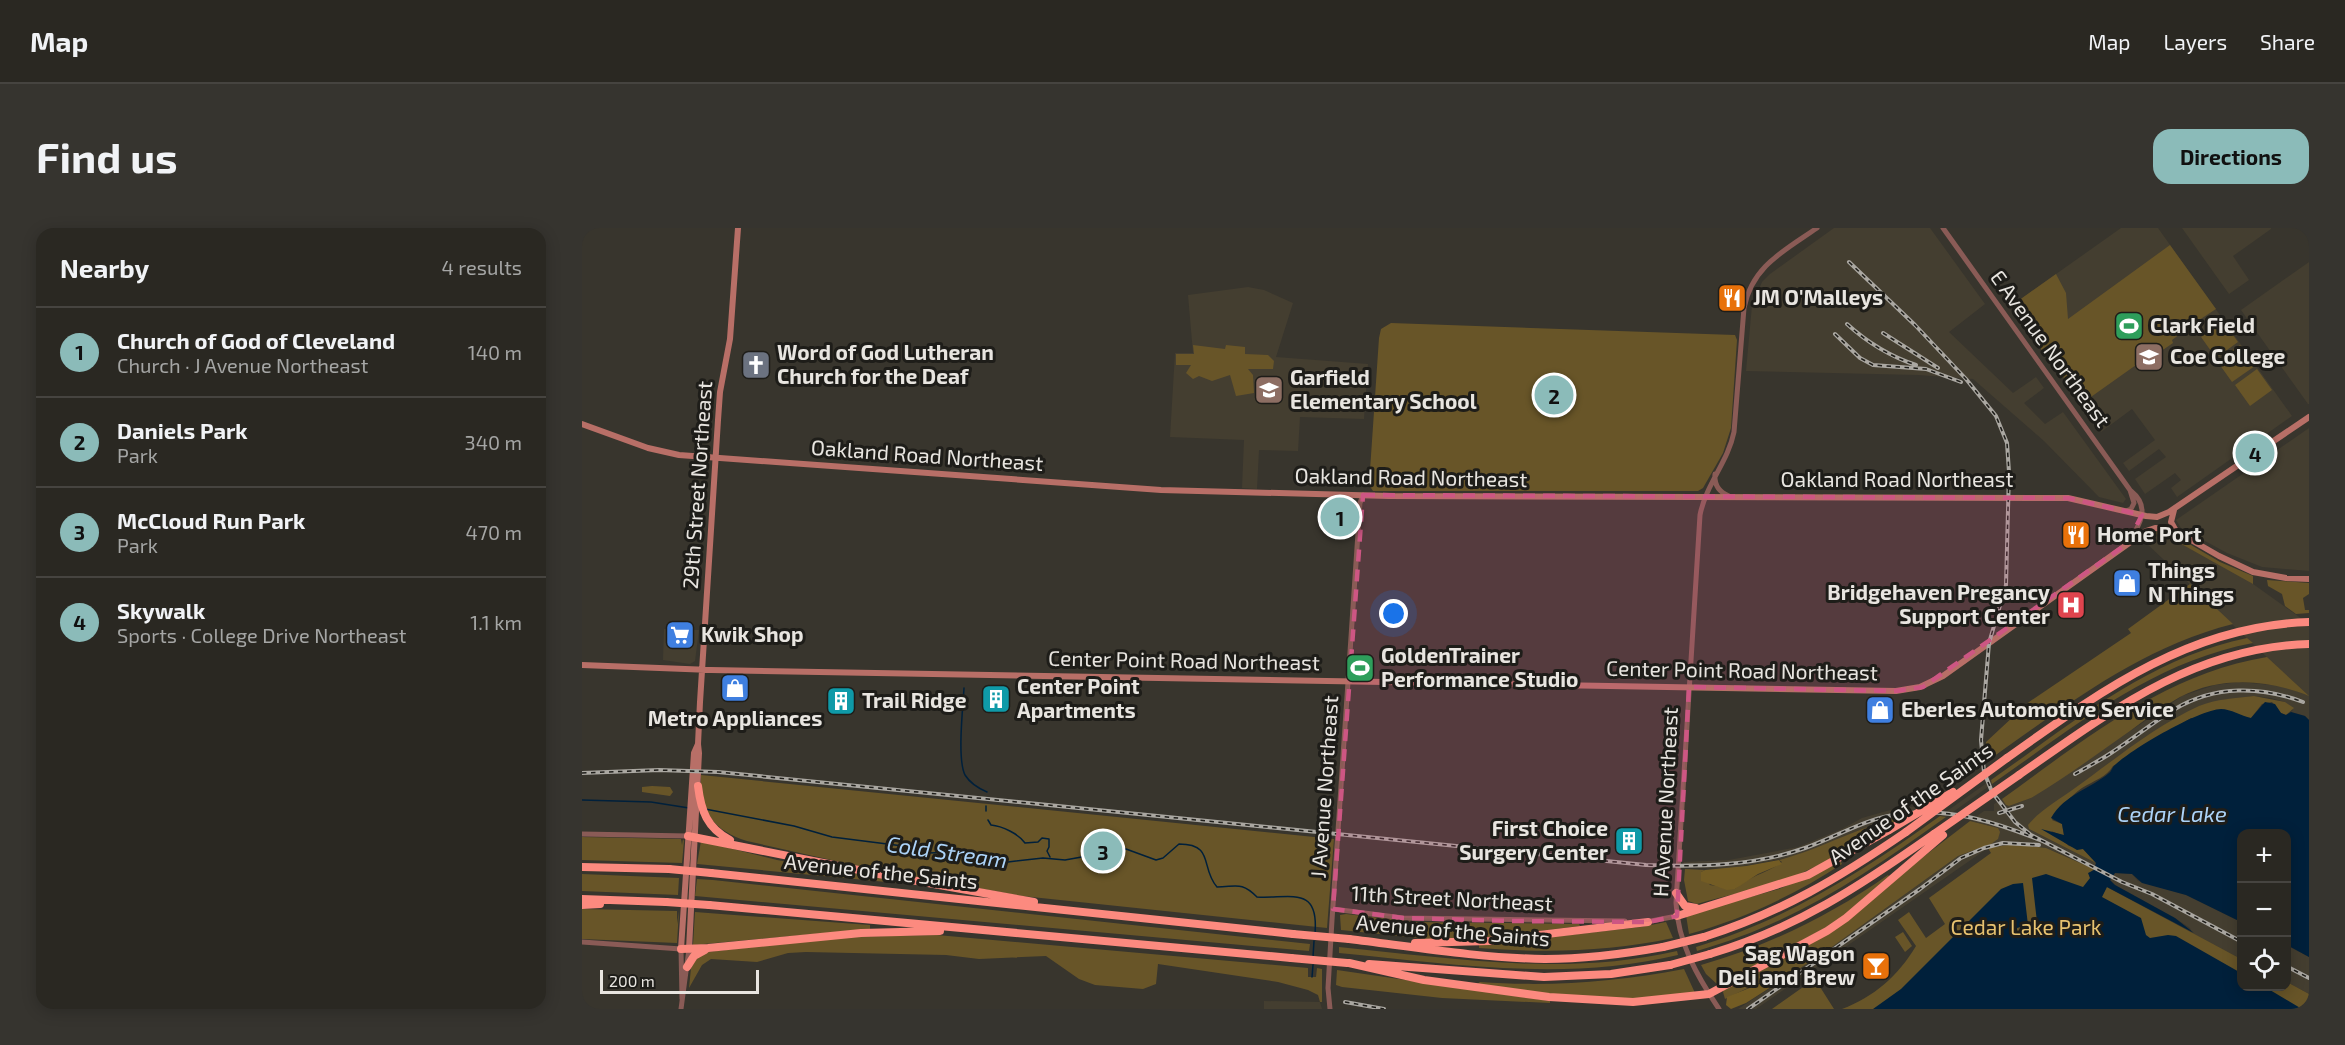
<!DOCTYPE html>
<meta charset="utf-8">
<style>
:root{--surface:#2a2822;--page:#36342f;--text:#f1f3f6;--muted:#a5a6a5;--line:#464440;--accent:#8bbbb9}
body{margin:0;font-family:"Exo 2",sans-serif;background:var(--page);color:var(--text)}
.controls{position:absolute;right:18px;bottom:18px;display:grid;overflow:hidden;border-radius:12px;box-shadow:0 3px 15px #0003}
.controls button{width:54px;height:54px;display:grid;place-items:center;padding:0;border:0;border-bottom:2px solid var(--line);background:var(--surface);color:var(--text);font:30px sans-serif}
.scale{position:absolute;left:18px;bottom:15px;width:159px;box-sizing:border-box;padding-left:6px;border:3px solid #e8e5e0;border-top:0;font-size:16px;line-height:21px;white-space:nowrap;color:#e8e5e0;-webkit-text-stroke:4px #1e1d19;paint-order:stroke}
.you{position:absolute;left:812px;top:386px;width:21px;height:21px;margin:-15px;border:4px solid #fff;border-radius:50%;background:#1a73e8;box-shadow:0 0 0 9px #1a73e833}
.badge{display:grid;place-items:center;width:39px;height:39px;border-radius:50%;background:var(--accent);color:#111;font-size:20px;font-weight:700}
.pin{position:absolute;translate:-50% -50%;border:3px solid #fff;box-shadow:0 2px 6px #0006}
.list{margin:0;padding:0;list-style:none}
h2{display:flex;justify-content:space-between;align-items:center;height:78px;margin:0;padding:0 24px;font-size:26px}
h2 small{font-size:20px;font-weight:400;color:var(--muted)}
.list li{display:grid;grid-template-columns:39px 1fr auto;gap:18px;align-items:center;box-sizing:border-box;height:90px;padding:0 24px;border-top:2px solid var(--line)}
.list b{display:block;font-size:22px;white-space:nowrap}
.list p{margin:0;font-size:20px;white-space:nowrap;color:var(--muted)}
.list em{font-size:20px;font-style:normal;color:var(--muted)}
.icon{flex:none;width:33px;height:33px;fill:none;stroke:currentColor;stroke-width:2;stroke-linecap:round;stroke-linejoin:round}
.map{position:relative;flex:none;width:1727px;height:781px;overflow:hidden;border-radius:18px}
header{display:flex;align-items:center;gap:36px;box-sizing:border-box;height:84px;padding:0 30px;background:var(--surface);border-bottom:2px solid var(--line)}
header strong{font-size:28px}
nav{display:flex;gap:33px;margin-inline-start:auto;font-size:21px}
.intro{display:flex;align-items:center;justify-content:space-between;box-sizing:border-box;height:144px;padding:0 36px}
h1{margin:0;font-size:42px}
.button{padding:15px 27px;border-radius:18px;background:var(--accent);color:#111;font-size:21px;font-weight:700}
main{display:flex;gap:36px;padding:0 36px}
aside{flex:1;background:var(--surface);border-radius:18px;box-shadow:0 3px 15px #0003}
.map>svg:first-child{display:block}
.built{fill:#443e30}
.green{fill:#685528}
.forest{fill:#735c24}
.water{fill:#00203b}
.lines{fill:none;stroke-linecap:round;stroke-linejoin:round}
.stream{stroke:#00203b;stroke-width:1.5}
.tertiary{stroke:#8a5b56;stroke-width:5}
.secondary{stroke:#b86f67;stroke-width:6}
.motorway{stroke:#fc8a7f;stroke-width:8}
.rail-casing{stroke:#aaa7a1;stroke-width:4}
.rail{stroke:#1e1d19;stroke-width:1.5;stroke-dasharray:4.5;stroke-linecap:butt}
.motorway-bridge{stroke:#fc8a7f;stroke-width:8}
.marked{fill:#cd5683;fill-opacity:0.2;stroke:#cd5683;stroke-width:4.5;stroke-dasharray:12 8;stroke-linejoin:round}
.labels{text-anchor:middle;stroke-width:6;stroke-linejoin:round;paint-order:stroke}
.poi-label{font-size:21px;font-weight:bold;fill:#e8e5e0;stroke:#1e1d19;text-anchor:start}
.street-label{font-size:21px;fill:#e8e5e0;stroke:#1e1d19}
.park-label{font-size:21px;fill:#e7c270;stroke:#1e1d19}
.water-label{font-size:22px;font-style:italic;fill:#acd3f8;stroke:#1e1d19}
</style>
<header>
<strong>Map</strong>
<nav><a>Map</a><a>Layers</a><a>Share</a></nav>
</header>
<div class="intro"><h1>Find us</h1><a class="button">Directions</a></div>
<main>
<aside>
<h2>Nearby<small>4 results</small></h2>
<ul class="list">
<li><span class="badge">1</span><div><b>Church of God of Cleveland</b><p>Church · J Avenue Northeast</p></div><em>140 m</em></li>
<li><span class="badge">2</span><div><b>Daniels Park</b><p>Park</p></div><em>340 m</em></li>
<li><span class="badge">3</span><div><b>McCloud Run Park</b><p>Park</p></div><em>470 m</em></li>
<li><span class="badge">4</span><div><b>Skywalk</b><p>Sports · College Drive Northeast</p></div><em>1.1 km</em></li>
</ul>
</aside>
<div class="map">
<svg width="1727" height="781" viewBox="0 0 1727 781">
<rect width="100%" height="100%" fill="#38352d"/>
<path class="built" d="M1252 0H1348L1403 76 1367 104 1431 165 1454 149 1462 160 1442 175 1463 196 1481 184 1544 271 1541 275 1517 269 1462 213 1391 151 1336 147 1164 143 1170 77 1180 54 1188 46Z
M1539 0H1576L1710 188 1595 269 1589 260 1599 252 1593 245 1563 266 1553 251 1584 229 1577 221 1547 243 1541 235 1573 212 1550 181 1519 204 1429 78Z
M1600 0H1689V1L1651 28 1667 52 1647 66Z
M1727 34V176H1726L1659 82Z
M666 59 682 62 711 75 694 129 786 136 782 191 718 189 716 223 677 222 675 261 660 260 662 212 588 209 593 125H611L606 67Z
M1727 200V343L1680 339 1645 325 1599 300 1594 292Z
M1577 306 1585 308 1664 351 1727 396V492L1723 488 1709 484 1711 482 1703 474 1689 470 1672 468 1641 472 1532 532 1449 594 1447 601 1514 635 1512 641 1477 625 1456 618 1433 616 1406 620 1174 781H1156L1243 724 1376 628 1409 616 1416 600 1388 593 1402 583H1412V576L1420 571 1424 577 1427 578 1449 570 1600 468 1633 457 1657 454 1701 458 1725 467 1563 314 1567 309Z
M82 401 117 402 113 433 108 436 81 432Z
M1409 552 1410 556 1364 589 1358 588Z
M1319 579H1337L1320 589 1295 595 1240 619 1209 629 1145 641 1099 639 1102 634 1147 632 1216 619 1260 601 1280 590Z
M1533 645 1550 646 1556 653 1604 667 1659 694V731L1610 705 1608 700 1593 690 1533 657 1528 652Z
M1704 717 1727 729V766L1705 754Z
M682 773 738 774 740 781H682Z"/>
<path class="green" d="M1588 17 1634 81 1611 96 1610 100H1606L1590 112 1591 115 1556 139 1554 137 1499 176 1464 122 1461 124 1432 81 1433 75 1474 46 1484 65 1486 91Z
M1641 93 1656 114 1634 130 1619 109Z
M809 95 1153 107 1155 112 1149 200 1141 225 1121 260 1116 263H791L787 257 797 110 799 101Z
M611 117 643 121 644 117 663 119V126L686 127 692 133 691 141H666L671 147 672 165 654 168 648 147 630 153 617 148 611 151 604 145 609 137H594V126H612Z
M1658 117 1673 138 1650 154 1635 133Z
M1675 141 1690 162 1668 178 1653 157Z
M1576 303 1592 307 1638 334 1671 348V356L1585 308 1577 306 1567 309Z
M1685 352 1727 355V366L1721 370 1723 382H1727V385L1714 386 1703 378 1700 366 1686 358Z
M1608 356 1651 396C1557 420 1482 479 1404 534V514L1447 474 1549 405 1546 401Z
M1665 410 1671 415C1570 434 1492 499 1410 556L1409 552C1489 496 1567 430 1665 410Z
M1685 429 1727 468C1686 451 1638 448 1598 469 1580 479 1564 491 1548 503 1515 526 1483 550 1449 570L1427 578 1424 577 1420 571C1502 512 1582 446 1685 429Z
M1672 468 1703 474 1712 480 1704 487 1699 485 1690 474 1680 476 1669 490H1609L1531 538C1525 549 1511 553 1500 560 1488 568 1479 580 1470 592L1480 596 1482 608 1469 603 1487 618 1501 621 1514 635 1447 601 1446 597C1458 582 1478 571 1493 560 1532 532 1573 498 1617 478 1634 471 1654 470 1672 468Z
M119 547 752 611 745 700 440 668 285 640 165 613C130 602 118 583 119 547Z
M70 558 88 559 91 564 88 568 60 564V559Z
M1358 588 1364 589C1281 648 1215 694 1115 723L1114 719C1205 692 1281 643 1358 588Z
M1320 589C1283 612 1246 635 1205 651 1177 662 1145 667 1115 676L1106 673 1102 652 1103 641 1123 642 1119 644 1128 657 1153 661C1167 648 1185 645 1200 634L1197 632C1240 621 1277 598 1320 589Z
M1388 593 1416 600 1418 604 1416 611 1409 616 1376 628 1243 724 1206 748 1205 745 1172 757 1143 771 1141 764 1142 761 1228 716Z
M0 609 99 611 100 617 101 611 102 613 100 635 0 632Z
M119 613 195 632 315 653V655L115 636Z
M1433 616 1464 620 1512 641 1507 646 1508 650 1659 731 1660 758H1704L1705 754 1727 766V781H1260C1292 769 1316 748 1334 718L1316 692 1327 684 1344 710 1363 696 1347 670 1409 625 1406 620Z
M1259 634 1260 636C1213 667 1161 691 1107 706L1104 687 1197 661Z
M0 646 97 650 96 667 0 663Z
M1306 647 1307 648 1261 688 1241 701 1136 757 1124 746 1119 737C1186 718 1249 687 1306 647Z
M115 651 131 652 728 716 727 723 113 668Z
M0 681 95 683V696L97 683 95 715 0 711Z
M113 684 288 697V701L111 717Z
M764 686 834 694 997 696 998 698 907 709 847 711 759 702 758 687Z
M1084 694 1091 710C1026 724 963 725 897 720V717L1059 699Z
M1321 704 1330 718 1323 724 1313 709Z
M355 707 726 740V749H734L735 740 740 741V774H738L736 767 726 762 696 754 576 736 574 756 561 761 513 757 497 751 464 728 397 731 364 727 224 724 206 725 175 734 129 731 120 737 107 760 109 740 114 729 126 724 263 709Z
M757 719C870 730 982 749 1095 723L1096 727C984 754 869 736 757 725Z
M1102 741 1113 765 1052 771 973 767 895 756 898 754C969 759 1033 754 1102 741Z
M755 742 968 773V775L860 770 760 759 754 757Z
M1233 751 1252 781H1190L1231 752Z"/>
<path class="forest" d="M1197 632 1200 636 1176 646 1153 661 1145 662 1119 653V644L1123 642 1164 638Z
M1205 745 1206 748 1164 775 1149 781 1144 777 1145 769Z"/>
<path class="water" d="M1683 474 1693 476 1699 485 1704 487 1709 484 1723 488 1727 492V729L1705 717 1704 606H1660L1659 694 1604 667 1560 655 1550 646 1533 645 1528 652 1533 657 1593 690 1612 705 1525 659 1520 669 1559 690 1564 707 1568 710 1586 707 1594 708 1659 745 1660 758 1683 759 1720 781H1291L1319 761 1419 661 1431 656 1441 655 1446 697 1435 700V707L1468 701 1467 695 1455 694 1450 650 1464 646 1501 659 1508 650 1506 645 1512 642 1514 635 1501 621 1495 622 1459 601 1482 607 1480 596 1469 590C1483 566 1508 561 1527 545 1530 543 1530 539 1533 537 1550 521 1616 482 1639 481 1649 481 1659 488 1669 490Z"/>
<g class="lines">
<path class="stream" d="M382 460C381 479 375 531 383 547 388 555 398 561 405 564
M0 572 69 574 107 580
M404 578V583
M123 581 212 598 250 609 321 618 343 625 390 624 426 634 461 630 483 632 544 621 574 632 581 630 597 616C633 616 618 640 635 659 654 659 659 653 675 669 708 671 737 657 733 705
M406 592 409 597C420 598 437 606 443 615L456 614 460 610 467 611V619L465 623 468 629
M731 729 732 713
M730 749 731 737"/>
<path class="tertiary" d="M1361 0 1548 262 1552 275 1549 281 1544 283
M1133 246C1132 257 1137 264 1147 268
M1546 315C1558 297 1569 279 1549 263
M0 606 106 608
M751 681 821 690 1043 693
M1064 694 1095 688
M0 714 99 721 100 771
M99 781 107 721
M748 781 746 760 750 692 778 275 781 267
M1137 781C1115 748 1096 715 1094 675L1118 287C1124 256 1146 234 1152 204L1162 80C1170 38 1202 23 1235 0"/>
<path class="secondary" d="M0 196 66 220 97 227 579 262 807 268 1486 270 1564 288 1575 289 1587 284 1727 189
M1592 282 1589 294 1594 303
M0 437 129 442 1314 463 1338 459 1361 448 1564 303 1573 300 1590 301 1637 328 1671 344 1704 350 1727 351
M99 721 112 525 116 516
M107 721 117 525 116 516 118 474 136 192 138 164 148 111 156 0"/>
<path class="motorway" d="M1425 530C1519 463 1607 398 1727 394
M1437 547C1527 484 1612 419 1727 416
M116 558C119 583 125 600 148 612
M106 608 307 648 452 674
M0 639 87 641
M129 645 711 706
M1094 665 1103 678 1114 680
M0 671 84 674
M0 677 18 676
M127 677 709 730
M1095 688 1226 647 1307 602
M1122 709C1200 684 1257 650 1324 604
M767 711C832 719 897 730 963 731 1003 731 1042 726 1081 719
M833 715 907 713 1066 694
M99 721 126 720 279 705 358 703
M1128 726C1215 700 1278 658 1352 606
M767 735 842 752 967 769 1051 774 1127 766 1245 703 1264 690 1361 607
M787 736 962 749 1029 746 1088 737
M105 739 112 728 123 722"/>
<g class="rail-casing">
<path id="rail" d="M1267 34 1333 97 1384 151 1414 188 1425 215 1427 244 1424 357 1407 415 1399 512 1402 544 1410 564 1433 594 1449 607 1540 654 1570 666 1660 714
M1265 96C1286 115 1307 128 1334 137
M1301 105 1356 140
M1253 106 1278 130 1291 137 1344 141 1379 154
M0 545 77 542 136 544 1064 637C1118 639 1172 638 1223 620 1254 609 1284 590 1317 586 1369 579 1416 595 1463 614
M1493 546C1505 539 1517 533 1529 525 1551 511 1571 494 1593 481 1633 457 1679 458 1721 474
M1417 585 1440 578
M1704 738 1727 750
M763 774 802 781
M1166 781 1338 661 1379 630 1402 620 1421 615 1457 617"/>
</g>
<use href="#rail" class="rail"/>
<path class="motorway-bridge" d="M1307 602 1371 564
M1324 604 1425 530
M1352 606 1437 547
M87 641 129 645
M84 674 127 677
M711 706 767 711
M1081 719 1122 709
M709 730 765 735
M1088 737 1128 726"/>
</g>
<path class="marked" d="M781 267 1486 270 1560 287 1545 316 1341 459 1314 463 1107 459 1095 688 1066 694 930 693 821 690 751 681Z"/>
<defs>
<g id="restaurant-square" transform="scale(1.5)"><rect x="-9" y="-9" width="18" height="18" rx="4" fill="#e8710a" stroke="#1e1d19"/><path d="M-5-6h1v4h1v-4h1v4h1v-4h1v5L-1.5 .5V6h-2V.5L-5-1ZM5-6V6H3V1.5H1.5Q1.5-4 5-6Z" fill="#fff"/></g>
<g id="stadium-square" transform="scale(1.5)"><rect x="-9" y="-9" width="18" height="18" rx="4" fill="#2e9e5b" stroke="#1e1d19"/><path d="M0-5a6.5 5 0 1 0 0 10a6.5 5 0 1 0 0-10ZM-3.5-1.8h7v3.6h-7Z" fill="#fff"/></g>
<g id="university-square" transform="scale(1.5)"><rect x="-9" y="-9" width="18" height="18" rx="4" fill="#8d6e63" stroke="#1e1d19"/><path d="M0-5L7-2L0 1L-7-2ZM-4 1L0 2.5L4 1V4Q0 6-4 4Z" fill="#fff"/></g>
<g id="church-square" transform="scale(1.5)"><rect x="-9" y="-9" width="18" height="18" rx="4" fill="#6b7280" stroke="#1e1d19"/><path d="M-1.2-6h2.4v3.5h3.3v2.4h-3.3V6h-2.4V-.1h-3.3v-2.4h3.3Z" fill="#fff"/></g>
<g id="school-square" transform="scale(1.5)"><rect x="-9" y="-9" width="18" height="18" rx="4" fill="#8d6e63" stroke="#1e1d19"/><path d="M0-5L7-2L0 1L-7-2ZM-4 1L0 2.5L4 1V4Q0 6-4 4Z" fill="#fff"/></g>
<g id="shop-square" transform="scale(1.5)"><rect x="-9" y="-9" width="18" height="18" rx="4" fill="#3f7fe0" stroke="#1e1d19"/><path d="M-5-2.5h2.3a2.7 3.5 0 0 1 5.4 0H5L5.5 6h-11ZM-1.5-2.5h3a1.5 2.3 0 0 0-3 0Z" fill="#fff"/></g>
<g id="hospital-square" transform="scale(1.5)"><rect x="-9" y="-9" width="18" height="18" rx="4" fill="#e0444e" stroke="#1e1d19"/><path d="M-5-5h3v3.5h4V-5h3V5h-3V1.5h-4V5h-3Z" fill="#fff"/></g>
<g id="supermarket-square" transform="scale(1.5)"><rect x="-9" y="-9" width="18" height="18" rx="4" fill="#3f7fe0" stroke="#1e1d19"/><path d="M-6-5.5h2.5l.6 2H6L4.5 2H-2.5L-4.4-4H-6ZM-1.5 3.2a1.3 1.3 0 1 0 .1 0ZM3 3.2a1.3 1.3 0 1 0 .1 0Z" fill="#fff"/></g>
<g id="building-square" transform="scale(1.5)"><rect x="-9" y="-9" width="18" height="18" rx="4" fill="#0f9aa8" stroke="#1e1d19"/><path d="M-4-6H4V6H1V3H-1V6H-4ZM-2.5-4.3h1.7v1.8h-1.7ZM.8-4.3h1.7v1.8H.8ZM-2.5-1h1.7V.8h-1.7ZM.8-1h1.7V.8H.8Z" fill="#fff"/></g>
<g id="bar-square" transform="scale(1.5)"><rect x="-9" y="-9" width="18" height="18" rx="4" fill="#e8710a" stroke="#1e1d19"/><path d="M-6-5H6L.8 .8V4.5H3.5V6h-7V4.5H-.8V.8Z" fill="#fff"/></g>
</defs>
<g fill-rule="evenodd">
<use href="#restaurant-square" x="1150" y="70"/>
<use href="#stadium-square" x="1547" y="98"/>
<use href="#university-square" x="1567" y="129"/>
<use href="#church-square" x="174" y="137"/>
<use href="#school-square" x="687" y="162"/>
<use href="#restaurant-square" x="1494" y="307"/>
<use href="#shop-square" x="1545" y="355"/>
<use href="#hospital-square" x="1489" y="377"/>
<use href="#supermarket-square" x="98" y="407"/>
<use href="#stadium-square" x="778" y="440"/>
<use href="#shop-square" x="153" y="460"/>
<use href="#building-square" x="414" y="471"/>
<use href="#building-square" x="259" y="473"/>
<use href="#shop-square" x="1298" y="482"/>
<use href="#building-square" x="1047" y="613"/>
<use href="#bar-square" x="1294" y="738"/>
</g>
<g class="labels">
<g class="poi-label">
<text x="1171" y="77">JM O'Malleys</text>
<text x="1568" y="105">Clark Field</text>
<text x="195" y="132">Word of God Lutheran<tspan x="195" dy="24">Church for the Deaf</tspan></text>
<text x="1588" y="136">Coe College</text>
<text x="708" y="157">Garfield<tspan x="708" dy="24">Elementary School</tspan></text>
<text x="1515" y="314">Home Port</text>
<text x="1566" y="350">Things<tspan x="1566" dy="24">N Things</tspan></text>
<text x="1468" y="372" text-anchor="end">Bridgehaven Pregancy<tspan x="1468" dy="24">Support Center</tspan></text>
<text x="119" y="414">Kwik Shop</text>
<text x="799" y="435">GoldenTrainer<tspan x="799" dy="24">Performance Studio</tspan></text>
<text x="435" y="466">Center Point<tspan x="435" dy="24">Apartments</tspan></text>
<text x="280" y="480">Trail Ridge</text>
<text x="1319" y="489">Eberles Automotive Service</text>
<text x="153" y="498" text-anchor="middle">Metro Appliances</text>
<text x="1026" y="608" text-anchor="end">First Choice<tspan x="1026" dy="24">Surgery Center</tspan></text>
<text x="1273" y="733" text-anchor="end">Sag Wagon<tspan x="1273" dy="24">Deli and Brew</tspan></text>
</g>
<g class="street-label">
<text transform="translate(1468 121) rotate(54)" y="7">E Avenue Northeast</text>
<text transform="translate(345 228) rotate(4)" y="7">Oakland Road Northeast</text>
<text transform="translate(829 250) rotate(1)" y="7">Oakland Road Northeast</text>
<text x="1315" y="259">Oakland Road Northeast</text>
<text transform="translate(116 257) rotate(-86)" y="7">29th Street Northeast</text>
<text transform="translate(602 433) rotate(1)" y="7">Center Point Road Northeast</text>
<text transform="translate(1160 443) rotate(1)" y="7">Center Point Road Northeast</text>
<text transform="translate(743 559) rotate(-86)" y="7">J Avenue Northeast</text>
<text transform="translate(1084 574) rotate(-87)" y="7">H Avenue Northeast</text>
<text transform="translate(1329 576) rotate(-35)" y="7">Avenue of the Saints</text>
<text transform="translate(299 644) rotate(6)" y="7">Avenue of the Saints</text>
<text transform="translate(870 671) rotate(3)" y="7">11th Street Northeast</text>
<text transform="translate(871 703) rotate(5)" y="7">Avenue of the Saints</text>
</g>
<g class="park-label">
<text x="1444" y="707">Cedar Lake Park</text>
</g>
<g class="water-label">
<text x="1590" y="594">Cedar Lake</text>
<text transform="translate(365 624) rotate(8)" y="8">Cold Stream</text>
</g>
</g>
</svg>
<div class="controls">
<button>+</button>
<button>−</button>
<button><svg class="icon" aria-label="locate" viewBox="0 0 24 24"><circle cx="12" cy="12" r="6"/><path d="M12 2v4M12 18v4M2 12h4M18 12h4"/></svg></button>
</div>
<div class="scale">200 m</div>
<div class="you"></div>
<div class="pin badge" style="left:758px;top:289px">1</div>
<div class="pin badge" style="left:972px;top:167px">2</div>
<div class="pin badge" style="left:521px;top:623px">3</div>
<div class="pin badge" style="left:1673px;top:225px">4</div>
</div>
</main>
